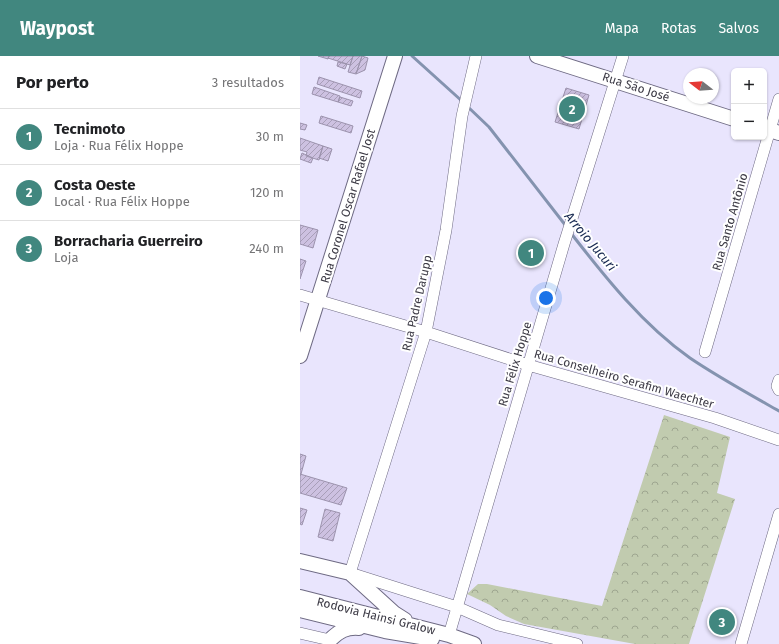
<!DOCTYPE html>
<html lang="pt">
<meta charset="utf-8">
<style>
:root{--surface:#fff;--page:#f6f6f6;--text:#202124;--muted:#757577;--line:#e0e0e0;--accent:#41877f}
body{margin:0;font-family:"Fira Sans",sans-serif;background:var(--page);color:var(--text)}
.controls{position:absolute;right:12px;top:12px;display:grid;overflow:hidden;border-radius:6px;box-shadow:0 1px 3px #0004}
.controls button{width:36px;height:36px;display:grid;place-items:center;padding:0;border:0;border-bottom:1px solid var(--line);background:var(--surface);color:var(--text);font:20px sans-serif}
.compass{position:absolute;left:383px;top:12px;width:36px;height:36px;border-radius:50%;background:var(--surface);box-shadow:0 1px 3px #0004;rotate:287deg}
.you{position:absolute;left:246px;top:242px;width:14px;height:14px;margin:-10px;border:3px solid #fff;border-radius:50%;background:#1a73e8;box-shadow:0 0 0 6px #1a73e833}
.badge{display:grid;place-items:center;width:26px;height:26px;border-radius:50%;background:var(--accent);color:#fff;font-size:13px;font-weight:700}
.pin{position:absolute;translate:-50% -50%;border:2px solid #fff;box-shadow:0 1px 4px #0006}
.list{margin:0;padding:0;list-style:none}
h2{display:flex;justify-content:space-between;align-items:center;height:52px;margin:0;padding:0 16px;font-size:17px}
h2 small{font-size:13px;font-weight:400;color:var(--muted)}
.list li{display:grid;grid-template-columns:26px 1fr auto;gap:12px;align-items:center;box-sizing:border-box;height:56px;padding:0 16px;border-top:1px solid var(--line)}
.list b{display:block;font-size:15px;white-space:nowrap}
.list p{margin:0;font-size:13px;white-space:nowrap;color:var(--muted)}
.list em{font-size:13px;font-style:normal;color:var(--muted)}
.map{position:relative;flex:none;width:479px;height:588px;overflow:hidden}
header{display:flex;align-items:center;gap:24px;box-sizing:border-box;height:56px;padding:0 20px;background:var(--accent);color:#fff}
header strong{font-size:19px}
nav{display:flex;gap:22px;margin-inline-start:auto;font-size:14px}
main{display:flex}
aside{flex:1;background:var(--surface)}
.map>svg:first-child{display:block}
.forest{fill:url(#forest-crowns)}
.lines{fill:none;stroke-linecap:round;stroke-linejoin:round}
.stream{stroke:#8493af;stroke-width:3}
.building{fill:url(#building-hatch);stroke:#9c93ad}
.minor-casing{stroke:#6e6a83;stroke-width:12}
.major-casing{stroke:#6e6a83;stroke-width:16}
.minor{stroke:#fff;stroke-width:11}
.major{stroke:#fff;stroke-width:14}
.labels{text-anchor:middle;stroke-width:4;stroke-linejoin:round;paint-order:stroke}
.street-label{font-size:12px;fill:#3d3b46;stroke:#fff}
.water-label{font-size:13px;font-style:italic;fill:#15274f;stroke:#fff}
</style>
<header>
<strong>Waypost</strong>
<nav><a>Mapa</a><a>Rotas</a><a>Salvos</a></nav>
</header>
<main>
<aside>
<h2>Por perto<small>3 resultados</small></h2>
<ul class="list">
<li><span class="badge">1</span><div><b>Tecnimoto</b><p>Loja · Rua Félix Hoppe</p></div><em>30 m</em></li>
<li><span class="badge">2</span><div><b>Costa Oeste</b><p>Local · Rua Félix Hoppe</p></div><em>120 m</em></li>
<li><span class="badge">3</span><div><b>Borracharia Guerreiro</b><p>Loja</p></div><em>240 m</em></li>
</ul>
</aside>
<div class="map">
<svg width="479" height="588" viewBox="0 0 479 588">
<defs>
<pattern id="forest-crowns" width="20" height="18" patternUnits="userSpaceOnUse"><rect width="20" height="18" fill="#c1cbaf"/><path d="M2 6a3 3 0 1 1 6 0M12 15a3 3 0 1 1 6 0" fill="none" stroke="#9ea690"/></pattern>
<pattern id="building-hatch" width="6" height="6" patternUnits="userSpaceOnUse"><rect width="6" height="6" fill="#cdc1e1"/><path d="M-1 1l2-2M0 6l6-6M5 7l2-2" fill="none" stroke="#a89eb8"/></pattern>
</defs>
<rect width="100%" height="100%" fill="#e9e5fd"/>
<path class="forest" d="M364 359 430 381 417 437 435 443 389 588H335L224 568 206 560 190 549 167 538 178 528H187L302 550Z"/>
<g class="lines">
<path class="stream" d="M112 0 163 46
M167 50 189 71 266 170
M270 176C305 221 343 269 390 302 418 321 449 338 479 355"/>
</g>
<path class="building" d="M18 0H29L28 3Z
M29 0H53L50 9 28 2Z
M53 0H62L56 18 48 16Z
M62 0 68 2 65 14 56 18Z
M38 6 47 8 45 13 37 10Z
M19 21 62 35 60 42 17 28Z
M14 31 40 40 38 46 12 38Z
M266 32 289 39 279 73 255 66Z
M40 41 53 45 51 50 38 46Z
M21 60 53 70 51 77 19 67Z
M0 67 7 69 5 74 0 73Z
M0 82 23 90 19 104 6 100 7 96 0 94Z
M23 90 32 93 28 105 19 102Z
M2 97 13 102 11 107 0 103Z
M0 169 18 174 13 192 0 188Z
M0 203 6 205 0 223Z
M0 398 6 400 1 418H0Z
M0 418 47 432 41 449 0 437Z
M0 452 7 454 2 469 0 468Z
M25 453 40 457 33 485 18 481Z"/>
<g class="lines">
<g class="minor-casing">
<path id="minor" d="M176 0 162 60 146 174 126 276 50 517 157 551 198 569 277 588
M0 239 126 276 228 309 415 362 479 384
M405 296 479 43
M479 324 477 330 479 334
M0 577 30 584
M149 579 264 188 323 0
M441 588 479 458"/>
</g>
<g class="major-casing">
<path id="major" d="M237 0 434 63
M464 72 479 77
M0 300 95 0
M0 505 50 517 94 557 105 564
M0 541 149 579 174 588
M0 554 85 575 132 583
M30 584C39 575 46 571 59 572"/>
</g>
<use href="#minor" class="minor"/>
<use href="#major" class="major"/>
</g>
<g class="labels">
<g class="street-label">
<text transform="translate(336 31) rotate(18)" y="4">Rua São José</text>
<text transform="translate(48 150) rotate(-73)" y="4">Rua Coronel Oscar Rafael Jost</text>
<text transform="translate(430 166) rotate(-74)" y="4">Rua Santo Antônio</text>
<text transform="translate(117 247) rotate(-77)" y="4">Rua Padre Darupp</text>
<text transform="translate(215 308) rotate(-73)" y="4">Rua Félix Hoppe</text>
<text transform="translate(324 323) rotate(16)" y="4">Rua Conselheiro Serafim Waechter</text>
<text transform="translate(76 560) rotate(14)" y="4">Rodovia Hainsi Gralow</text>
</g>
<g class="water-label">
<text transform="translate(291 185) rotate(50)" y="5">Arroio Jucuri</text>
</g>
</g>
</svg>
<div class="controls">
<button>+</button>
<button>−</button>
</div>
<svg class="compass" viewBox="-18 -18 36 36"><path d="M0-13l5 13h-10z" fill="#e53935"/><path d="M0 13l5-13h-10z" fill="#757577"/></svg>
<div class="you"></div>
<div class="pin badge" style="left:231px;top:197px">1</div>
<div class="pin badge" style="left:272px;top:53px">2</div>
<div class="pin badge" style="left:422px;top:566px">3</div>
</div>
</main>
